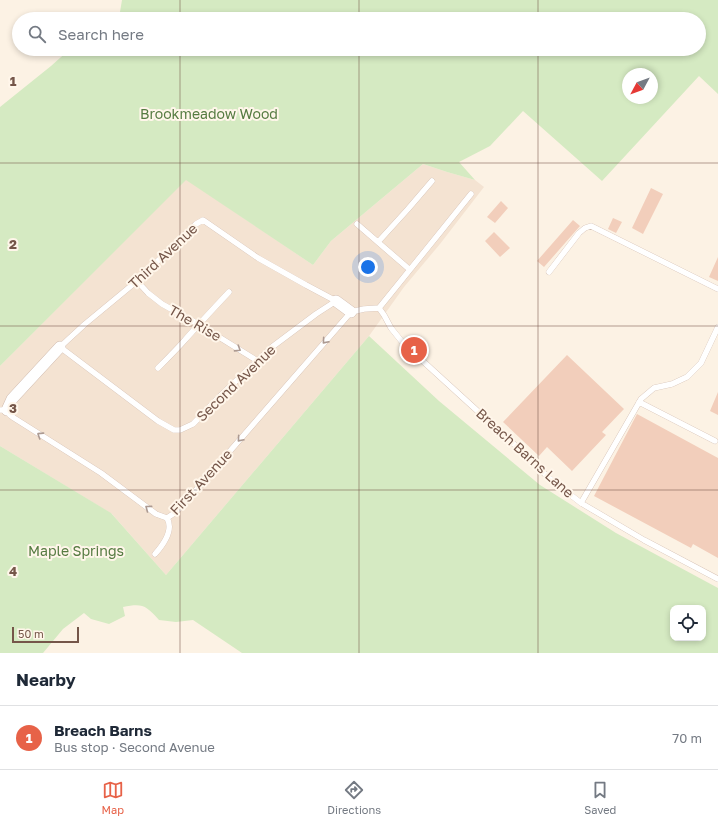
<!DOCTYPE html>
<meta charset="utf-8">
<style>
:root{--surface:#fff;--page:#f2f2f3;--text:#1f2937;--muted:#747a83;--line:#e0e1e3;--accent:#e76248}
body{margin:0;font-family:"Golos Text",sans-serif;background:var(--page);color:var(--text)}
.controls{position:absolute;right:12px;bottom:12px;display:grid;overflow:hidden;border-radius:8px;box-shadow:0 2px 6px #0003}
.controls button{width:36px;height:36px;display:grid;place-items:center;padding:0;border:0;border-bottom:1px solid var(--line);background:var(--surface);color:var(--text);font:20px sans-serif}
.compass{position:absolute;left:622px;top:68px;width:36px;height:36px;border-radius:50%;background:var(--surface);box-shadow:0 2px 6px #0003;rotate:229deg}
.scale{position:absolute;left:12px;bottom:10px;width:67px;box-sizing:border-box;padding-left:4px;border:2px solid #755649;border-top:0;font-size:11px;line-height:14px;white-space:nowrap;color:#755649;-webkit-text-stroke:3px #fff6ea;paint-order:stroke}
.you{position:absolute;left:368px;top:267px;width:14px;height:14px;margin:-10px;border:3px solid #fff;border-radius:50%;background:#1a73e8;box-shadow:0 0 0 6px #1a73e833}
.badge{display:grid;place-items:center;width:26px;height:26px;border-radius:50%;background:var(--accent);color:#fff;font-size:13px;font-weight:700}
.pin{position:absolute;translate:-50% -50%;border:2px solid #fff;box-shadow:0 1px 4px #0006}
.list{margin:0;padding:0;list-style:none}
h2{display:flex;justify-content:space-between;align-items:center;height:52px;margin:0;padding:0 16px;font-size:17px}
h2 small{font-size:13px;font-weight:400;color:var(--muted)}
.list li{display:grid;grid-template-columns:26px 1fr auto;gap:12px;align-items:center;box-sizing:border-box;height:64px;padding:0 16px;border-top:1px solid var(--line)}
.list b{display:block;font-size:15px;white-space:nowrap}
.list p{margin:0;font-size:13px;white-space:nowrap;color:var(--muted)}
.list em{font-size:13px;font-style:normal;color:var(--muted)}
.icon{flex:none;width:22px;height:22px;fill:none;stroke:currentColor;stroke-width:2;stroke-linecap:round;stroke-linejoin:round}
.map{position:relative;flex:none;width:718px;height:653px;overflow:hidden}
.search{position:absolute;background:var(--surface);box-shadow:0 2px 6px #0003;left:12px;right:12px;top:12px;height:44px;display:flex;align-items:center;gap:10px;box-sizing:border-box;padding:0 14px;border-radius:22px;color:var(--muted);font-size:15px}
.sheet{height:116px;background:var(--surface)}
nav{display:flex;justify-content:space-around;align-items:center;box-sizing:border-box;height:56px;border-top:1px solid var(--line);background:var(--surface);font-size:11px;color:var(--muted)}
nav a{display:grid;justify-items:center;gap:2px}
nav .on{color:var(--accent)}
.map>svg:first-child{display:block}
.residential{fill:#f4e3d2}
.green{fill:#d5eac2;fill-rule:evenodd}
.building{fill:#f2cebb}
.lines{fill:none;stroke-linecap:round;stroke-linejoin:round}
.lane-casing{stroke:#d0baad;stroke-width:6}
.street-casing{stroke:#d0baad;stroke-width:12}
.lane{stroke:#fff;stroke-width:5.5}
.street{stroke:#fff;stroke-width:11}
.oneway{stroke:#ac9a92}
.grid{fill:none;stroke:#755649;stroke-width:1;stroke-opacity:0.55}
.labels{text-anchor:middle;stroke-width:4;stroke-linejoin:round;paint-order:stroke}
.park-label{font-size:14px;fill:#557b41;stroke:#fff6ea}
.street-label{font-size:14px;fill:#755649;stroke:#fff6ea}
.grid-label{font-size:13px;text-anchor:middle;font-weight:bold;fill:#755649;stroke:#fff6ea;stroke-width:4;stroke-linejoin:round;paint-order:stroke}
</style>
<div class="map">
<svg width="718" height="653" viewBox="0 0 718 653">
<rect width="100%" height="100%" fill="#fcf2e4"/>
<path class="residential" d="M423 164 447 172 475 180 484 187 440 244 404 287 369 336 166 575 112 514 0 446V366L186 179 313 265 331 241Z"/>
<path class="green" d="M122 0H718V94L699 76 602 181 523 111 490 146 459 162 475 180 447 172 423 164 331 241 313 265 186 180 0 366V107L51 66 70 49H699V19H109L120 12ZM628 74H652V98H628Z
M369 336 439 401 540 485 616 533 718 588V653H242L193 620 176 622 159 620C146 605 142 603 123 607L125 616 109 624 91 619 84 613 63 629 43 653H0V446L111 513 166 575ZM673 608H703V638H673Z"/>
<path class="building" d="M651 188 663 194 643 234 632 228Z
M501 201 508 208 495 223 487 217Z
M613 218 622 222 616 233 608 229Z
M573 220 580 226 544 267 537 261Z
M494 232 510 248 500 257 485 241Z
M718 257V281L709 277Z
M567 355 624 409 602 432 606 435 572 471 547 447 539 456 503 422Z
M718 392V415L710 411Z
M637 414 718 458V558L693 544 691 548 594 496Z"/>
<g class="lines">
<g class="lane-casing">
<path id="lane" d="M203 220 258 258 306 285 336 301 316 314 272 347 219 397 193 424 180 430H174L158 421 60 347 85 324 137 281 196 224Z
M357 224 409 269
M378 242 408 209 432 181
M549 272 579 233 585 228 591 226 718 289
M137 281 148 293 162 304 198 324 256 360
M379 308 384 315 391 328 403 343 517 447 549 478 581 503 644 540 718 579
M379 308 471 194
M158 368C167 359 176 350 184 341 199 324 214 308 229 292
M639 402 715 441
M0 410H7L10 415 14 418 101 473 156 514 167 518 176 512 196 490 351 312 364 309 379 308
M581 503 641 399 654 388 672 384 687 377 701 363 718 327
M155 554C163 545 174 530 167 518"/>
</g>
<g class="street-casing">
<path id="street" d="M336 301 351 312
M7 410 12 399 60 347"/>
</g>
<use href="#lane" class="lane"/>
<use href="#street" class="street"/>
</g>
<defs><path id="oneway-chevron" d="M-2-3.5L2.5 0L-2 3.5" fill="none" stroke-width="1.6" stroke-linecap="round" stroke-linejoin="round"/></defs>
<g class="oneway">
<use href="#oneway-chevron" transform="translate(325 341) rotate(131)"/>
<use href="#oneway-chevron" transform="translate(238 349) rotate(32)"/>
<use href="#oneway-chevron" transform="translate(40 435) rotate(-147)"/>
<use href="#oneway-chevron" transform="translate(240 439) rotate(131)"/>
<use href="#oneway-chevron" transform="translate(148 508) rotate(-143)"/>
</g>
<path class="grid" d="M180 0V19M359 0V19M538 0V19M180 49V653M359 49V653M538 49V653M0 163H718M0 326H718M0 490H718"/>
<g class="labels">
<g class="park-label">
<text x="209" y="119">Brookmeadow Wood</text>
<text x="76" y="556">Maple Springs</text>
</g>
<g class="street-label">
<text transform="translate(163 256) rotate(-43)" y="5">Third Avenue</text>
<text transform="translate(195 323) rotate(30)" y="5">The Rise</text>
<text transform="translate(236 383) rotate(-44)" y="5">Second Avenue</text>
<text transform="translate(525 453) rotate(42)" y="5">Breach Barns Lane</text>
<text transform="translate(201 482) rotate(-47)" y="5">First Avenue</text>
</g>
</g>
<g class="grid-label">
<text x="13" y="86">1</text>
<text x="13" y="249">2</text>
<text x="13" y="413">3</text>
<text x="13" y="576">4</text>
</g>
</svg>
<div class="controls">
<button><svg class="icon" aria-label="locate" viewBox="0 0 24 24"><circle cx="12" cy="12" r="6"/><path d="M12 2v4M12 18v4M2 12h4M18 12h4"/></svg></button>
</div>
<svg class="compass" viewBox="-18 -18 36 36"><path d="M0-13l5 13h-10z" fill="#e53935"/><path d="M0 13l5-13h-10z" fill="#747a83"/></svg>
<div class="scale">50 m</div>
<div class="you"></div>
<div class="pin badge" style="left:414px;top:350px">1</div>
<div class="search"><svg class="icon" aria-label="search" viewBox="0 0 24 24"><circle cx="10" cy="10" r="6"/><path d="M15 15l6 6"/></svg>Search here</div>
</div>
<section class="sheet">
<h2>Nearby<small></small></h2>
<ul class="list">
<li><span class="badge">1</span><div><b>Breach Barns</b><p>Bus stop · Second Avenue</p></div><em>70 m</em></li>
</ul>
</section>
<nav>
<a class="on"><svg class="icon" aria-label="map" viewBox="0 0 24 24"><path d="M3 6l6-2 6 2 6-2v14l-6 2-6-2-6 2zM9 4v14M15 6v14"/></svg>Map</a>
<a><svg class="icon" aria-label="directions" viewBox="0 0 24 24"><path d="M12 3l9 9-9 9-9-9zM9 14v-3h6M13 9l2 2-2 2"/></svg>Directions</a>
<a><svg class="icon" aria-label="saved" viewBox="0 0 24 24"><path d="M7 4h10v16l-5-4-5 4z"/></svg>Saved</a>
</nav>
